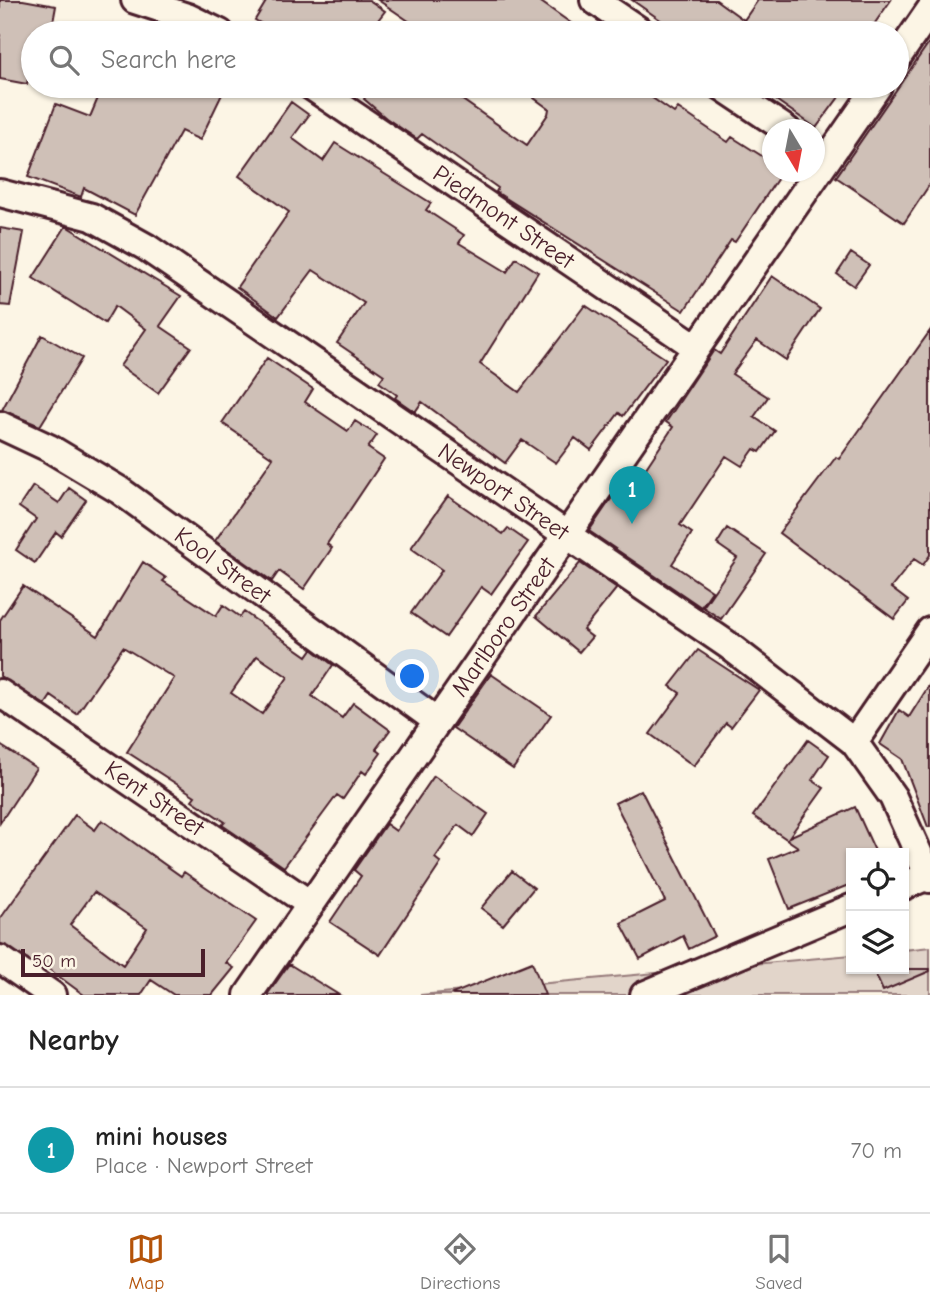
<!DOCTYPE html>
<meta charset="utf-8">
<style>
:root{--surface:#fff;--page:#f6f6f6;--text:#222;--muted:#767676;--line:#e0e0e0;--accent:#b45309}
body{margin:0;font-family:"Comic Neue",sans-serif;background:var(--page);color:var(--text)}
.controls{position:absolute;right:21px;bottom:21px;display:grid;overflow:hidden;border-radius:0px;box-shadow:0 2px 5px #0004}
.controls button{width:63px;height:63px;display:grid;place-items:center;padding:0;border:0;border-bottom:2px solid var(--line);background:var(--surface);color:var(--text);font:35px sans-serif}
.compass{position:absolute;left:762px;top:119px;width:63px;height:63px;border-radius:50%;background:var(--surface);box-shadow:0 2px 5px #0004;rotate:170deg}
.scale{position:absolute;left:21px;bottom:18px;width:184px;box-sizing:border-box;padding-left:7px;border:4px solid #4a1f2b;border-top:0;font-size:19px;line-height:24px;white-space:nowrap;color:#4a1f2b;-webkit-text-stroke:5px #fcf5e5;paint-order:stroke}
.you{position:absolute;left:413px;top:677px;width:24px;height:24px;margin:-18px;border:5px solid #fff;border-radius:50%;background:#1a73e8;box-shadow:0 0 0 10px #1a73e833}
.badge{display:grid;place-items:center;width:46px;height:46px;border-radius:50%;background:var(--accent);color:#fff;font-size:23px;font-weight:700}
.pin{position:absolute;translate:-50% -58px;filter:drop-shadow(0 2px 4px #0008)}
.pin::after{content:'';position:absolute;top:37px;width:24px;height:21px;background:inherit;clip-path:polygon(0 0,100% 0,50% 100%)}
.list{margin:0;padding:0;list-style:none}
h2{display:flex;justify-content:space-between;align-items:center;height:91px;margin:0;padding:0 28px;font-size:30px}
h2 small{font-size:23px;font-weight:400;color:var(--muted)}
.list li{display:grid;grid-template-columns:46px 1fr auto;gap:21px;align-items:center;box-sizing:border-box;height:126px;padding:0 28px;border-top:2px solid var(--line)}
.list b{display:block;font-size:26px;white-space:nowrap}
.list p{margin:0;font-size:23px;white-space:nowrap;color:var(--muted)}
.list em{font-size:23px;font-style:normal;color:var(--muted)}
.icon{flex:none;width:38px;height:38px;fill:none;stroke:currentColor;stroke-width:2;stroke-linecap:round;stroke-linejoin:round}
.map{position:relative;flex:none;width:930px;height:995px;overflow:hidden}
.search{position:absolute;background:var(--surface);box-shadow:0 2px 5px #0004;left:21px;right:21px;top:21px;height:77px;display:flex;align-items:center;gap:18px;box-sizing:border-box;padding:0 24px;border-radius:38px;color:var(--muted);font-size:26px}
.sheet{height:217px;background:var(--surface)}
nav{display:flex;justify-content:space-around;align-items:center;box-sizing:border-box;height:98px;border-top:2px solid var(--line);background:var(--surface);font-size:19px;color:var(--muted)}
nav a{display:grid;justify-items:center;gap:4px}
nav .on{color:var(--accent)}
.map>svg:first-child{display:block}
.green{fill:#e2d5ca;stroke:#967a7a;stroke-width:2}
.building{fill:#cfc0b7;stroke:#4a1f2b;stroke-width:2;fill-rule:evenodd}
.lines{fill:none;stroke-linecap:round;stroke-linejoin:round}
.minor-casing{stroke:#4a1f2b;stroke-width:32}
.minor{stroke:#fcf5e5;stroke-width:26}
.labels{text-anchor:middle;stroke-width:5;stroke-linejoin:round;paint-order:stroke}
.street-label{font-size:24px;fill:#4a1f2b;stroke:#fcf5e5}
</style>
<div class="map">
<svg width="930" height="995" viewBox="0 0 930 995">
<rect width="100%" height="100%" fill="#fcf5e5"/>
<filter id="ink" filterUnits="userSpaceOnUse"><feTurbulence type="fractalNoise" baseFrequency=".0143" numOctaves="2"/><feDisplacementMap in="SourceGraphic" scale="14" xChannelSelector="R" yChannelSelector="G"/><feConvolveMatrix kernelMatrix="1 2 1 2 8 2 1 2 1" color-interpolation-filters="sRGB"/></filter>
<g filter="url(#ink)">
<path class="green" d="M930 947V995H420L851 955V969H904V950Z"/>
<path class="building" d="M0 0H23L56 6 51 33H33V56L27 84 0 79Z
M267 0H369L385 11 368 33H278L255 20Z
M378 0H538L585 33H407L413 24Z
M632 0H716L744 20 758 0H891L868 33H679Z
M930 41V184L904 223 836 177Z
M103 86H226L200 140 181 131 135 215 84 188 81 197 28 177 56 104 90 117Z
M372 86H460L454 94 527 145 548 114 549 109 534 98 543 86H635L674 113 678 108 728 142 732 137 773 163V172H782L735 242 731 240 684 311 496 192 498 188 422 134 417 139 386 118 364 99Z
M756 86H831L842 93 816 128Z
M291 102 309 115 292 138 323 161 335 143 431 203 426 210 464 235 459 243 507 272 516 258 538 272 480 364 519 392 585 305 666 359 623 416 619 413 591 450 575 438 556 463 522 440 505 463 422 402 415 412 395 398 397 395 379 382 384 375 337 343 364 303 313 270 278 317 237 287 289 212 239 176Z
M66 226 181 296 160 326 191 347 158 393 120 366 146 329 115 306 105 323 33 278Z
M0 228 24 232 10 306 0 305Z
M851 253 869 265 854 286 837 274Z
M772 276 820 309 786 360 757 340 732 374 768 397 754 417 775 431 760 452 754 449 742 466 726 456 680 525 692 533 672 564 712 591 701 607 589 531 626 477 636 483 673 427 666 422 714 350 720 354Z
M930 331V555L923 565 914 559 891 588 908 601 894 619 779 533 836 457 839 459Z
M42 335 82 358 40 426 2 410Z
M267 358 313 389 305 402 348 431 355 421 377 435 368 448 384 459 327 544 332 548 304 589 279 571 272 581 215 541 273 458 222 423Z
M33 486 59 503 69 488 86 500 61 536 56 532 35 563 16 550 36 519 19 507Z
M448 496 503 534 508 528 528 542 491 594 481 587 446 637 411 613 442 570 411 548Z
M727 528 766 554 721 619 703 607 737 558 717 544Z
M143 562 166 578 163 581 216 616 223 605 240 617 244 612 307 656 312 649 333 665 312 696 342 718 353 703 390 730 376 749 381 753 366 774 362 771 343 799 337 795 284 867 222 825 225 822 192 800 195 796 127 752 174 678 123 647 77 714 51 696 45 705 0 676V620L23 586 98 636ZM257 656 288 677 262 714 231 693Z
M580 563 617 588 583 630 592 637 579 652 536 616Z
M698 650 759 690 731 727 726 723 694 766 650 734 680 693 670 686Z
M491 674 551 715 513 769 453 728Z
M930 684V827H928L902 759 880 744 899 710 909 717Z
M808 740 829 755 812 780 824 788 789 837 855 807 876 853H851V884L789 909 769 859 798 847 753 816Z
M0 745 36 768 0 823Z
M434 776 488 814 473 836 458 825 435 858 441 863 380 955 330 922 361 876 354 870 386 824 396 831Z
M641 790 715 936 689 949 683 936 640 959 621 923 665 901 615 803Z
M75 815 95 830 102 820 181 876 184 872 256 921 226 963 234 968 212 995H174L151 980 141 995H84L42 964 39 967 0 943V919ZM94 892 147 928 123 965 70 925Z
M512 871 534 888 503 925 481 908Z
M532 962 545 995H453L452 994Z
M289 964 339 995H267Z
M873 969H930V971L883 991Z"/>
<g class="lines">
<g class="minor-casing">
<g id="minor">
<path d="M135 0 187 17 220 33"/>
<path d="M594 0 643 33"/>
<path d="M897 58 930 10"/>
<path id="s1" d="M311 86 696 347"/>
<path d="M721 86 787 130"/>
<path id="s2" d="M0 193 92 217 146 247 728 645 854 742 893 797 930 879"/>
<path id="s3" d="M0 425 49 448 119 490 437 721"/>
<path id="s4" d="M0 693 310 904"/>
<path d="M854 742 930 631"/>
<path d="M904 886 930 875"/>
<path d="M0 959 52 995"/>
<path id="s5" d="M248 995 878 86"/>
<path d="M644 995 851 908"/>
</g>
</g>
<use href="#minor" class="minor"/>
</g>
</g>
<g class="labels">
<g class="street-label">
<text dy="8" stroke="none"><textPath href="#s1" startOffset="233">Piedmont Street</textPath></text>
<text dy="8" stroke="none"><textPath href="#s2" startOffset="590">Newport Street</textPath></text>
<text dy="8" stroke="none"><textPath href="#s3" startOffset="264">Kool Street</textPath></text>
<text dy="8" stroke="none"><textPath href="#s5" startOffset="448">Marlboro Street</textPath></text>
<text dy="8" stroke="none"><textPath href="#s4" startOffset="187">Kent Street</textPath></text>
</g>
</g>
</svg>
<div class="controls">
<button><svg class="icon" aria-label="locate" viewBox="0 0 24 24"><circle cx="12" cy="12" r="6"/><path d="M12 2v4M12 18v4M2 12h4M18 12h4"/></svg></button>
<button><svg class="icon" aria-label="layers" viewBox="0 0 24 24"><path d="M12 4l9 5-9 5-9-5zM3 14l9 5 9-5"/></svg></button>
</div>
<svg class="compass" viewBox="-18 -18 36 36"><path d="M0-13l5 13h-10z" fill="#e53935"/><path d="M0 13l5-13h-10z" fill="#767676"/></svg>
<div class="scale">50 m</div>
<div class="you"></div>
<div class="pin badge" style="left:632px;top:524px;background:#0f9aa8">1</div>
<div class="search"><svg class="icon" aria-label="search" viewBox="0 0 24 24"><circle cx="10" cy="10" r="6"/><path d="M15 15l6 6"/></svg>Search here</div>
</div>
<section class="sheet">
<h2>Nearby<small></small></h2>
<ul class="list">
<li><span class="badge" style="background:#0f9aa8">1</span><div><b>mini houses</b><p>Place · Newport Street</p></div><em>70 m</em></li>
</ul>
</section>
<nav>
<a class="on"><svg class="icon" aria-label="map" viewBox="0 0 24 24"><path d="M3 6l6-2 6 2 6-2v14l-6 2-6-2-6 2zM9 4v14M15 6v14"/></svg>Map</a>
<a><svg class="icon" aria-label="directions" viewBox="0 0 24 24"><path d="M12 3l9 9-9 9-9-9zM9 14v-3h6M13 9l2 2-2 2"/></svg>Directions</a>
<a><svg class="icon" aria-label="saved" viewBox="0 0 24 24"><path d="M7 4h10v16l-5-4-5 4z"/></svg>Saved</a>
</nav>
